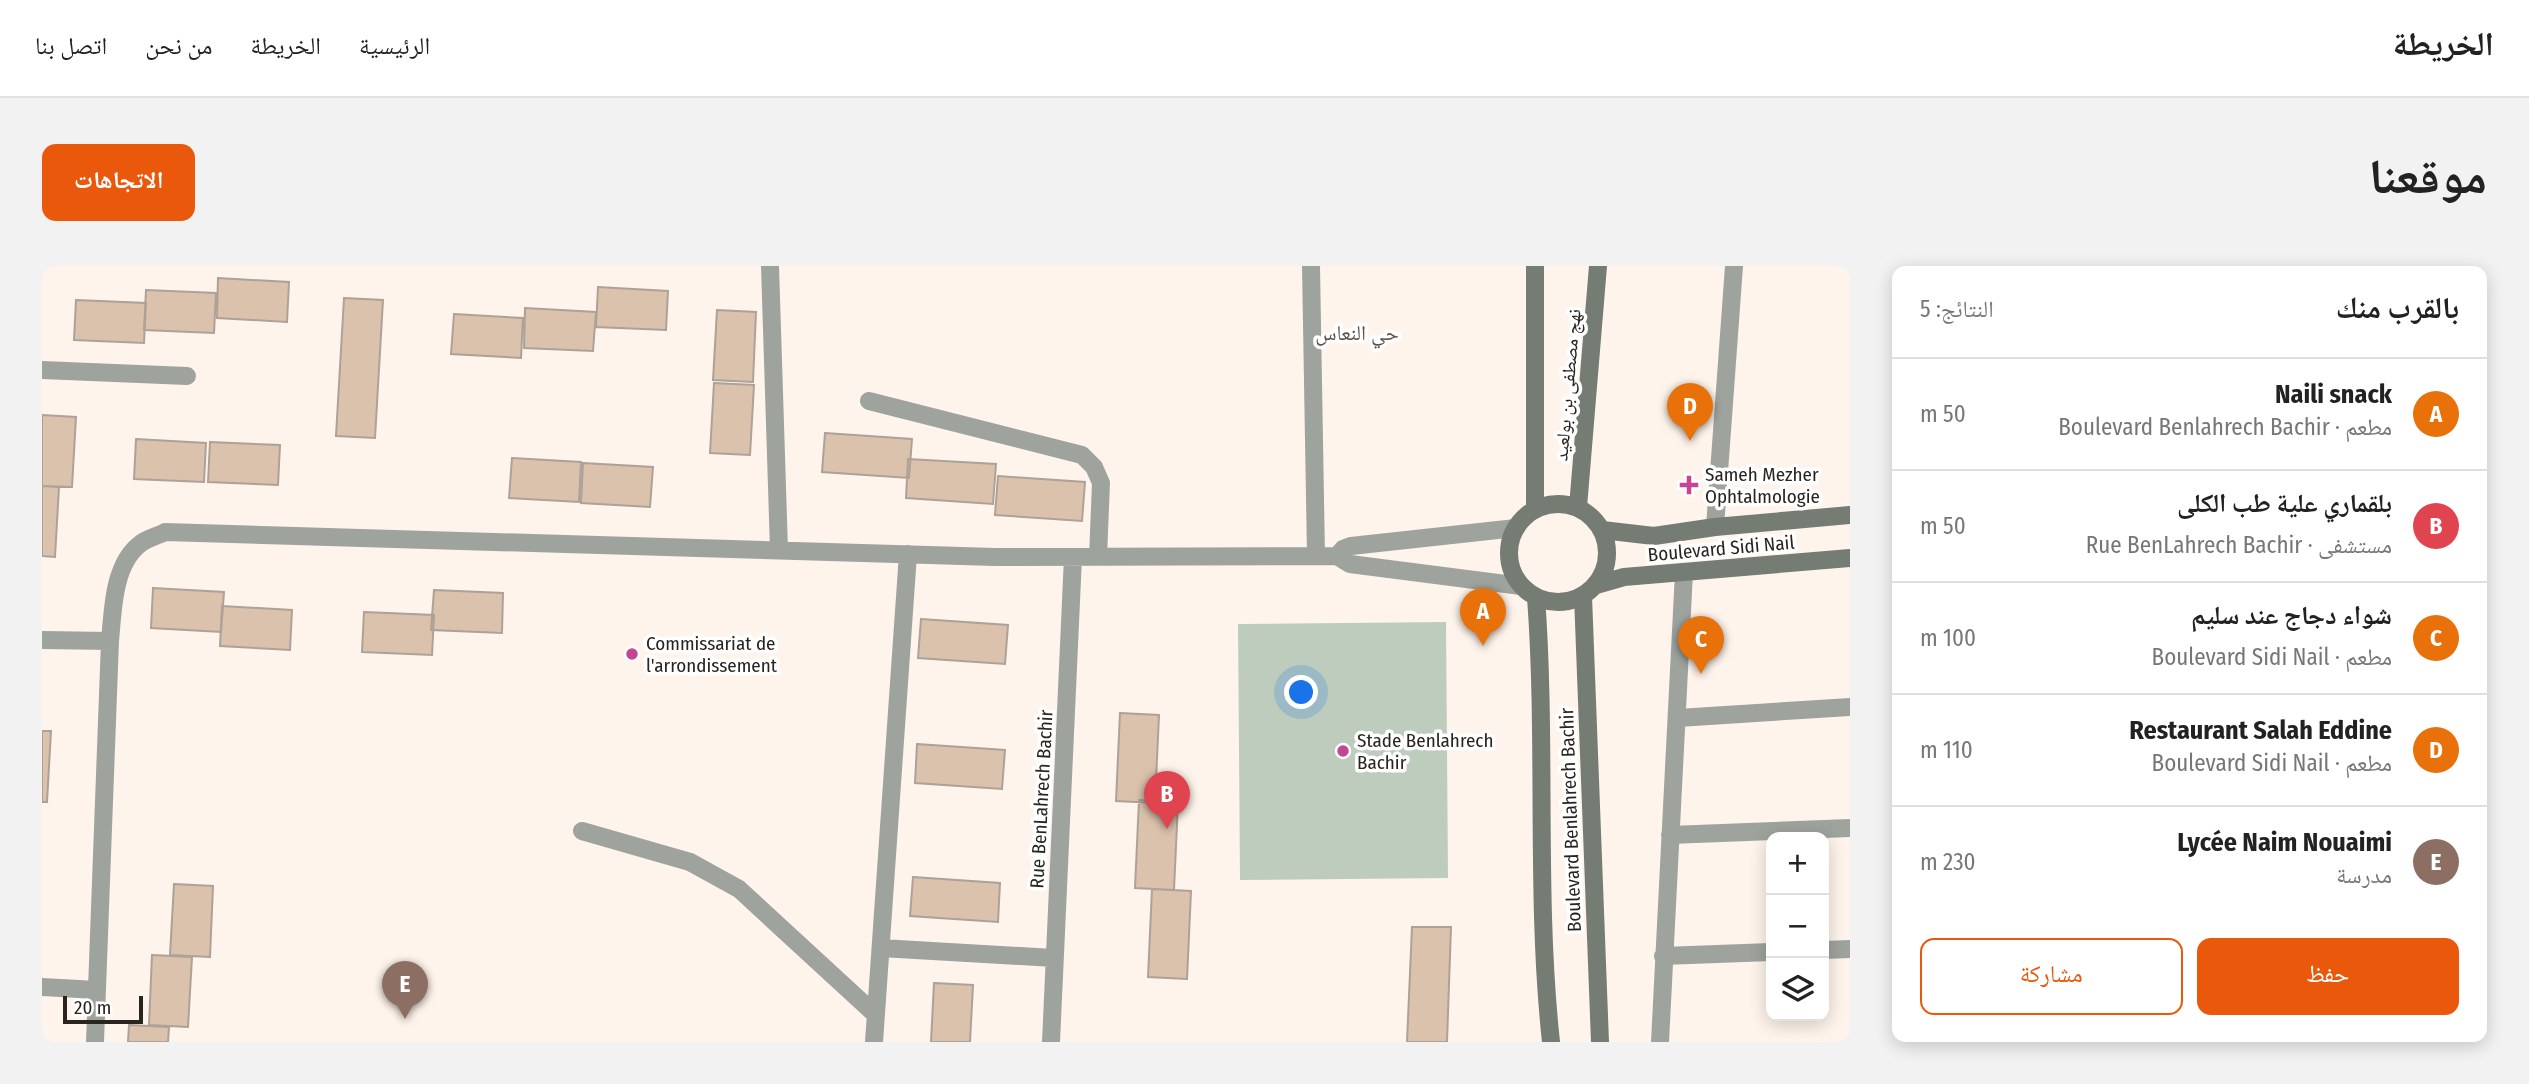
<!DOCTYPE html>
<html lang="ar">
<meta charset="utf-8">
<style>
:root{--surface:#fff;--page:#f2f2f2;--text:#222;--muted:#767676;--line:#e0e0e0;--accent:#ea580c}
body{margin:0;font-family:"Fira Sans Condensed","Noto Naskh Arabic",sans-serif;background:var(--page);color:var(--text);direction:rtl}
.controls{position:absolute;right:21px;bottom:21px;display:grid;overflow:hidden;border-radius:14px;box-shadow:0 4px 18px #0003}
.controls button{width:63px;height:63px;display:grid;place-items:center;padding:0;border:0;border-bottom:2px solid var(--line);background:var(--surface);color:var(--text);font:35px sans-serif}
.scale{position:absolute;left:21px;bottom:18px;width:80px;box-sizing:border-box;padding-left:7px;border:4px solid #282420;border-top:0;font-size:19px;line-height:24px;white-space:nowrap;color:#282420;-webkit-text-stroke:5px #fff;paint-order:stroke}
.you{position:absolute;left:1260px;top:427px;width:24px;height:24px;margin:-18px;border:5px solid #fff;border-radius:50%;background:#1a73e8;box-shadow:0 0 0 10px #1a73e833}
.badge{display:grid;place-items:center;width:46px;height:46px;border-radius:50%;background:var(--accent);color:#fff;font-size:23px;font-weight:700}
.pin{position:absolute;translate:-50% -58px;filter:drop-shadow(0 2px 4px #0008)}
.pin::after{content:'';position:absolute;top:37px;width:24px;height:21px;background:inherit;clip-path:polygon(0 0,100% 0,50% 100%)}
.list{margin:0;padding:0;list-style:none}
h2{display:flex;justify-content:space-between;align-items:center;height:91px;margin:0;padding:0 28px;font-size:30px}
h2 small{font-size:23px;font-weight:400;color:var(--muted)}
.list li{display:grid;grid-template-columns:46px 1fr auto;gap:21px;align-items:center;box-sizing:border-box;height:112px;padding:0 28px;border-top:2px solid var(--line)}
.list b{display:block;font-size:26px;white-space:nowrap}
.list p{margin:0;font-size:23px;white-space:nowrap;color:var(--muted)}
.list em{font-size:23px;font-style:normal;color:var(--muted)}
.actions{display:flex;gap:14px;padding:21px 28px}
.actions a{flex:1;padding:16px 0;border:2px solid var(--accent);border-radius:14px;text-align:center;font-size:24px;color:var(--accent)}
.actions .main{background:var(--accent);color:#fff}
.icon{flex:none;width:38px;height:38px;fill:none;stroke:currentColor;stroke-width:2;stroke-linecap:round;stroke-linejoin:round}
.map{position:relative;flex:none;width:1808px;height:776px;overflow:hidden;direction:ltr;border-radius:14px}
header{display:flex;align-items:center;gap:42px;box-sizing:border-box;height:98px;padding:0 35px;background:var(--surface);border-bottom:2px solid var(--line)}
header strong{font-size:33px}
nav{display:flex;gap:38px;margin-inline-start:auto;font-size:24px}
.intro{display:flex;align-items:center;justify-content:space-between;box-sizing:border-box;height:168px;padding:0 42px}
h1{margin:0;font-size:49px}
.button{padding:18px 32px;border-radius:14px;background:var(--accent);color:#fff;font-size:24px;font-weight:700}
main{display:flex;gap:42px;padding:0 42px}
aside{flex:1;background:var(--surface);border-radius:14px;box-shadow:0 4px 18px #0003}
.map>svg:first-child{display:block}
.park{fill:#bdccbd}
.building{fill:#dbc2ac;stroke:#ada198;stroke-width:2}
.lines{fill:none;stroke-linecap:round;stroke-linejoin:round}
.minor{stroke:#9fa39e;stroke-width:18}
.secondary{stroke:#757c74;stroke-width:18}
.poi-dot{fill:#c44693;stroke:#fff;stroke-width:2.5}
.labels{text-anchor:middle;stroke-width:7;stroke-linejoin:round;paint-order:stroke}
.street-label{font-size:19px;fill:#282420;stroke:#fff}
.poi-label{font-size:19px;fill:#282420;stroke:#fff;text-anchor:start}
.neighbourhood-label{font-size:21px;fill:#5c5249;stroke:#fff}
</style>
<header>
<strong>الخريطة</strong>
<nav><a>الرئيسية</a><a>الخريطة</a><a>من نحن</a><a>اتصل بنا</a></nav>
</header>
<div class="intro"><h1>موقعنا</h1><a class="button">الاتجاهات</a></div>
<main>
<aside>
<h2>بالقرب منك<small>النتائج: 5</small></h2>
<ul class="list">
<li><span class="badge" style="background:#e8710a">A</span><div><b>Naili snack</b><p>مطعم · Boulevard Benlahrech Bachir</p></div><em>50 m</em></li>
<li><span class="badge" style="background:#e0444e">B</span><div><b>بلقماري علية طب الكلى</b><p>مستشفى · Rue BenLahrech Bachir</p></div><em>50 m</em></li>
<li><span class="badge" style="background:#e8710a">C</span><div><b>شواء دجاج عند سليم</b><p>مطعم · Boulevard Sidi Nail</p></div><em>100 m</em></li>
<li><span class="badge" style="background:#e8710a">D</span><div><b>Restaurant Salah Eddine</b><p>مطعم · Boulevard Sidi Nail</p></div><em>110 m</em></li>
<li><span class="badge" style="background:#8d6e63">E</span><div><b>Lycée Naim Nouaimi</b><p>مدرسة</p></div><em>230 m</em></li>
</ul>
<div class="actions"><a class="main">حفظ</a><a>مشاركة</a></div>
</aside>
<div class="map">
<svg width="1808" height="776" viewBox="0 0 1808 776">
<rect width="100%" height="100%" fill="#fef4eb"/>
<path class="park" d="M1404 356 1406 612 1198 614 1196 358Z"/>
<path class="building" d="M176 12 247 16 245 56 175 52Z
M556 21 626 25 624 64 554 61Z
M104 24 174 27 172 67 102 64Z
M302 32 341 34 333 172 294 170Z
M34 34 104 37 102 77 32 74Z
M483 42 554 46 551 85 482 82Z
M675 44 714 46 711 116 671 114Z
M412 48 481 52 479 92 409 88Z
M672 117 712 119 708 189 668 187Z
M0 149 34 151 30 221 0 220Z
M783 167 870 173 867 212 780 206Z
M94 173 164 177 162 216 92 213Z
M168 176 238 179 236 219 166 216Z
M470 192 539 196 537 236 467 232Z
M866 193 954 198 951 238 864 232Z
M541 197 611 201 608 241 539 237Z
M956 210 1043 216 1040 255 953 249Z
M0 220 17 221 13 291 0 290Z
M111 322 182 326 179 366 109 362Z
M392 324 461 327 460 367 389 364Z
M180 340 250 344 248 384 178 380Z
M322 346 392 349 390 389 320 386Z
M879 353 966 359 963 398 876 392Z
M1078 447 1117 449 1113 537 1074 535Z
M0 465H9L5 536H0Z
M875 478 963 484 960 523 873 517Z
M1097 534 1136 536 1132 624 1093 622Z
M871 611 958 617 956 656 868 650Z
M132 618 171 620 168 691 128 689Z
M1110 623 1149 625 1145 713 1106 711Z
M1370 661H1409L1405 776H1365Z
M110 689 150 691 146 761 107 759Z
M892 717 931 719 928 776H889Z
M87 759 127 761 126 776H86Z"/>
<g class="lines">
<path class="minor" d="M728 0 737 284
M1269 0 1274 290
M0 104 145 110
M827 135 1040 189 1052 201 1059 217 1056 291
M1673 261 1692 0
M1295 290 1301 283 1309 280 1474 262
M0 374 68 375
M1636 452 1808 441
M540 565 648 596 697 623 834 749
M1628 569 1808 562
M839 682 1012 692
M1782 684 1808 683
M1621 690 1729 686
M0 721 55 724
M53 776 68 375C71 344 71 299 98 278 105 272 116 270 123 266L953 291 1295 290 1308 298 1479 320
M832 776 866 288
M1009 776 1031 291
M1618 776 1642 306"/>
<path class="secondary" d="M1493 0V243
M1467 287a49 49 0 1 1 98 0a49 49 0 1 1-98 0Z
M1536 241 1556 0
M1560 264 1612 270 1673 261 1808 249
M1554 319 1582 311 1808 292
M1541 330 1558 776
M1494 331C1505 479 1493 628 1509 776"/>
</g>
<g class="poi-dot">
<path d="M1643.5 208.5h7v7h7v7h-7v7h-7v-7h-7v-7h7z"/>
<circle cx="590" cy="388" r="7"/>
<circle cx="1301" cy="485" r="7"/>
</g>
<g class="labels">
<g class="street-label">
<text transform="translate(1525 119) rotate(-85)" y="7">نهج مصطفى بن بولعيد</text>
<text transform="translate(1679 282) rotate(-5)" y="7">Boulevard Sidi Nail</text>
<text transform="translate(999 533) rotate(-87)" y="7">Rue BenLahrech Bachir</text>
<text transform="translate(1528 554) rotate(-92)" y="7">Boulevard Benlahrech Bachir</text>
</g>
<g class="poi-label">
<text x="1663" y="215">Sameh Mezher<tspan x="1663" dy="22">Ophtalmologie</tspan></text>
<text x="604" y="384">Commissariat de<tspan x="604" dy="22">l'arrondissement</tspan></text>
<text x="1315" y="481">Stade Benlahrech<tspan x="1315" dy="22">Bachir</tspan></text>
</g>
<g class="neighbourhood-label">
<text x="1315" y="74">حي النعاس</text>
</g>
</g>
</svg>
<div class="controls">
<button>+</button>
<button>−</button>
<button><svg class="icon" aria-label="layers" viewBox="0 0 24 24"><path d="M12 4l9 5-9 5-9-5zM3 14l9 5 9-5"/></svg></button>
</div>
<div class="scale">20 m</div>
<div class="you"></div>
<div class="pin badge" style="left:1441px;top:380px;background:#e8710a">A</div>
<div class="pin badge" style="left:1125px;top:563px;background:#e0444e">B</div>
<div class="pin badge" style="left:1659px;top:408px;background:#e8710a">C</div>
<div class="pin badge" style="left:1648px;top:175px;background:#e8710a">D</div>
<div class="pin badge" style="left:363px;top:753px;background:#8d6e63">E</div>
</div>
</main>
